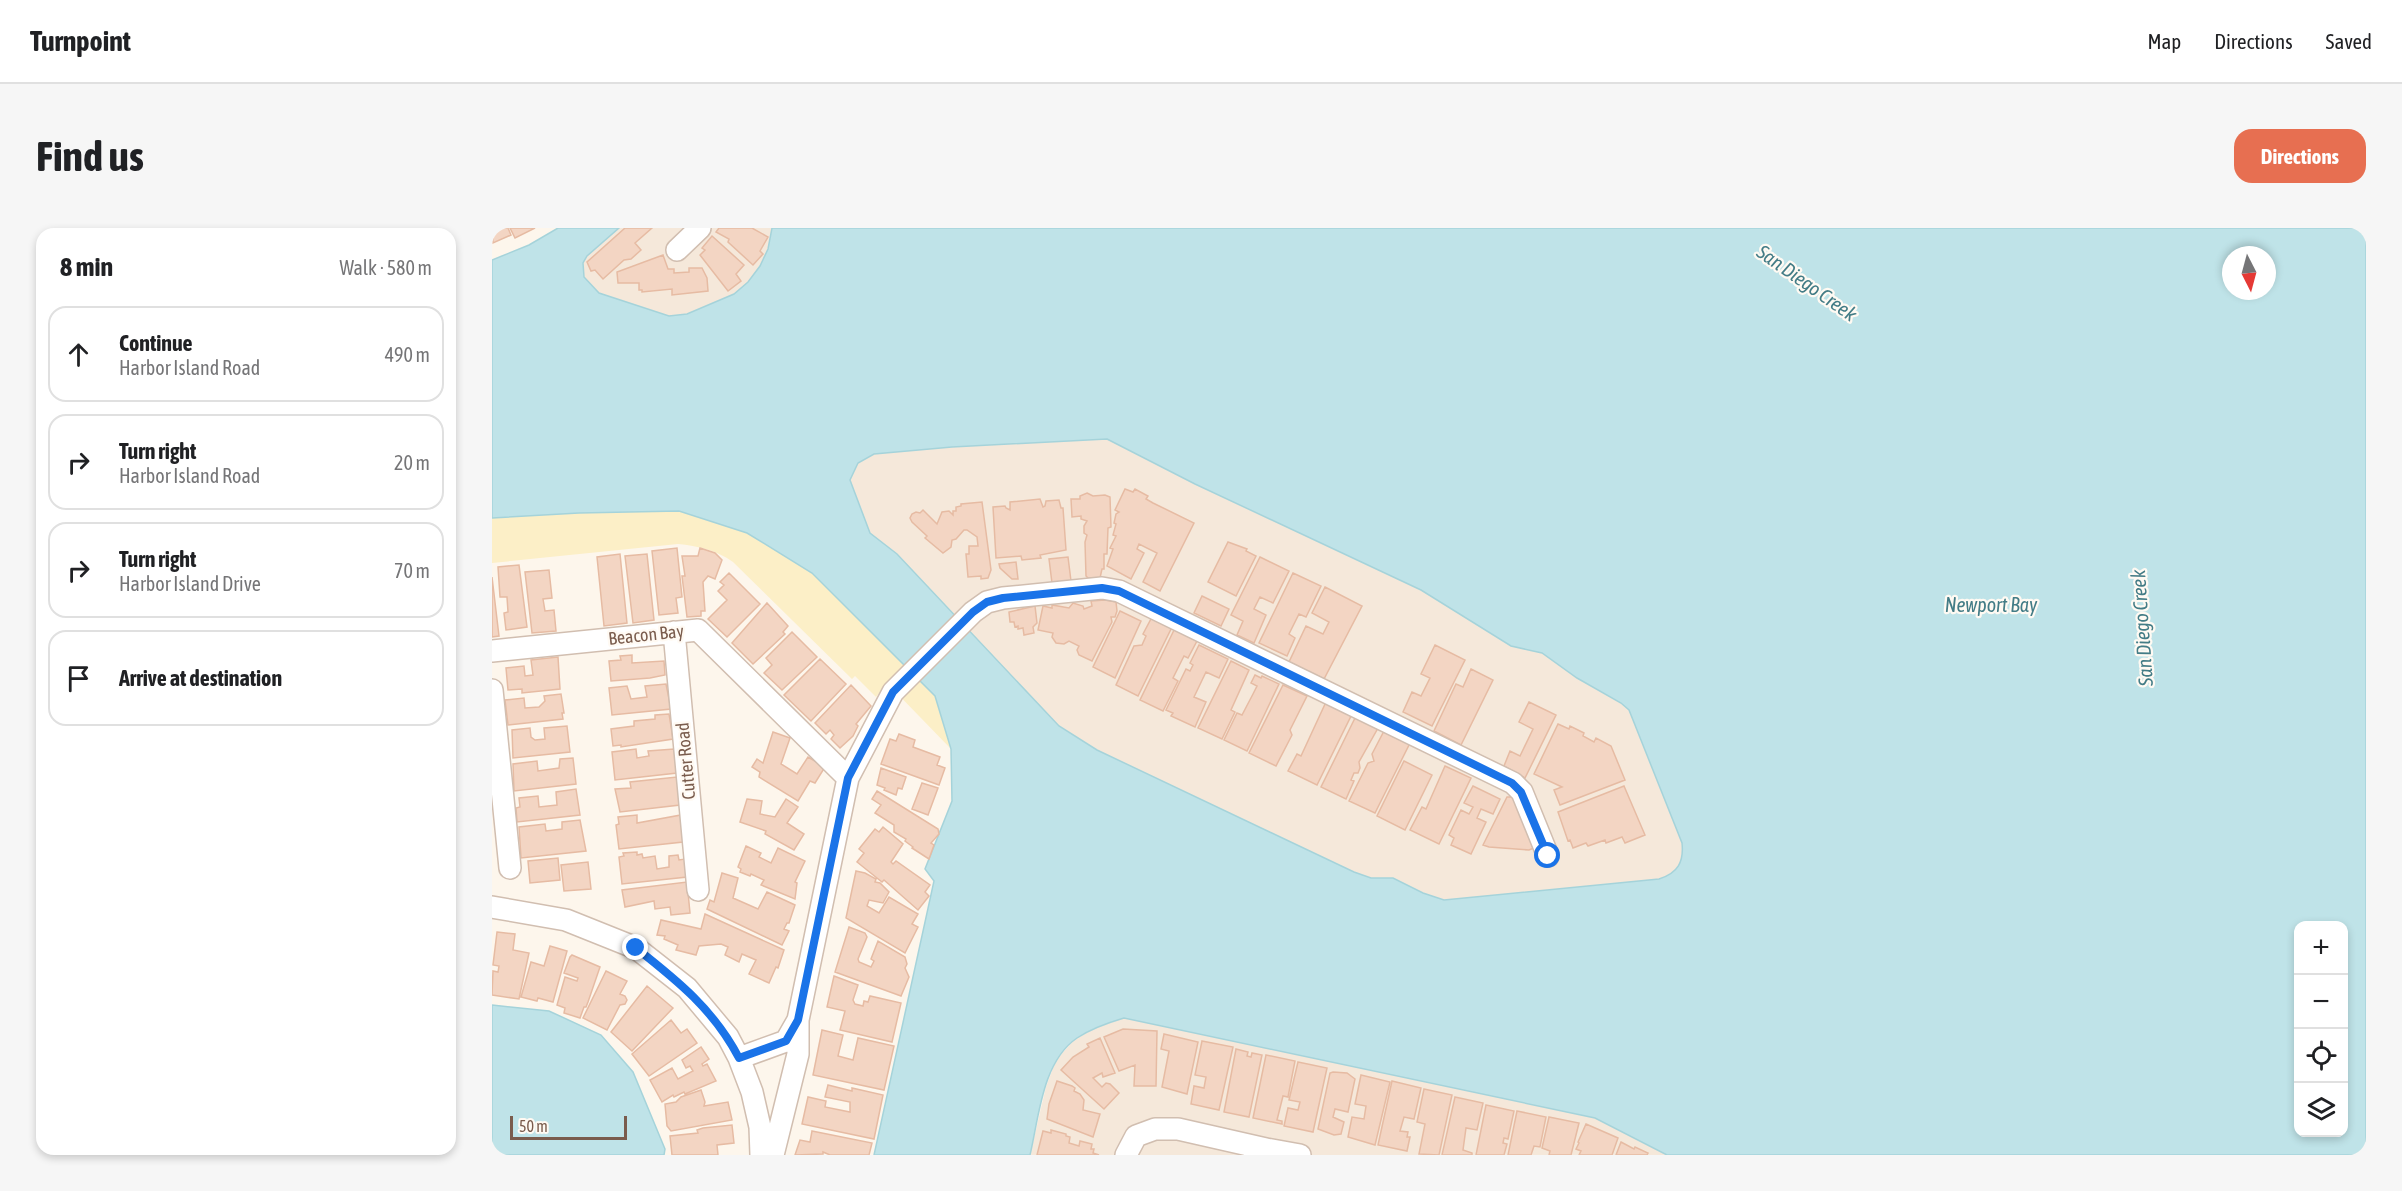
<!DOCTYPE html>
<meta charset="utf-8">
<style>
:root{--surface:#fff;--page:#f6f6f6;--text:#202124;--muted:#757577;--line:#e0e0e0;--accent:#e76f51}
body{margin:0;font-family:"Asap Condensed",sans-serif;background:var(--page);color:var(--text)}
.controls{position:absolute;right:18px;bottom:18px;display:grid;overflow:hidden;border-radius:12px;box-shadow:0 3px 9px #0003}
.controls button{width:54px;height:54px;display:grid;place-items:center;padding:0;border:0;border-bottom:2px solid var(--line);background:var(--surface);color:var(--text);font:30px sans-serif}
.compass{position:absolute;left:1730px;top:18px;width:54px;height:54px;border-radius:50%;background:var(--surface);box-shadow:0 3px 9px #0003;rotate:174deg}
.scale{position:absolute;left:18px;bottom:15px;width:117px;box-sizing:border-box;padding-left:6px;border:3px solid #7a5c4d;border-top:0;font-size:16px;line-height:21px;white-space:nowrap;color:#7a5c4d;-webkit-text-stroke:4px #fffaf3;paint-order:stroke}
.stop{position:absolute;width:18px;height:18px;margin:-14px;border:4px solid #1a73e8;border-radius:50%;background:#fff}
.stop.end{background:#1a73e8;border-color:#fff;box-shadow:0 2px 6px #0008}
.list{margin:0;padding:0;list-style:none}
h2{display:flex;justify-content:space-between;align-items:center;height:78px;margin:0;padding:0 24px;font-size:26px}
h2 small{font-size:20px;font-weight:400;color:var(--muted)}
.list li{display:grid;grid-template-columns:39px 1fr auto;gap:18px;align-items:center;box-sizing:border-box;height:96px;margin:0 12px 12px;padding:0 12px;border:2px solid var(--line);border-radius:18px}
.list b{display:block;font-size:22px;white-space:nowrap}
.list p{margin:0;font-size:20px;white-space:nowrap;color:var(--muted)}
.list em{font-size:20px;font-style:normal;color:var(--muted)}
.icon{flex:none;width:33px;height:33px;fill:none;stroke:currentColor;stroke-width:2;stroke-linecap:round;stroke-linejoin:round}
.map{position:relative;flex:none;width:1874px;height:927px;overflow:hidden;border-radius:18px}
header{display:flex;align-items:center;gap:36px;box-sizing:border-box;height:84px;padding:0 30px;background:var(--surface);border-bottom:2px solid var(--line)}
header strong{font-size:28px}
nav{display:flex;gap:33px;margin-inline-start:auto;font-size:21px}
.intro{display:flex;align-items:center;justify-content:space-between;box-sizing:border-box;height:144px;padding:0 36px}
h1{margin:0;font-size:42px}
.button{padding:15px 27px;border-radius:18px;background:var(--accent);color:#fff;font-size:21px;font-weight:700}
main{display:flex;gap:36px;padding:0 36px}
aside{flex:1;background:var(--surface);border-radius:18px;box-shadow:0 3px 9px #0003}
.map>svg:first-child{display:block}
.residential{fill:#f5e8da}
.sand{fill:#fcefc7}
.water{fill:#bfe3e8;stroke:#a5d3da;stroke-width:1.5;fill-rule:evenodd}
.building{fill:#f3d5c3;stroke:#e6bba3;stroke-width:1.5}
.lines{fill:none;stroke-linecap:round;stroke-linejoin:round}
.minor-casing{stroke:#d1beb0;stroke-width:24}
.minor{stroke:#fff;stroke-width:21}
.route{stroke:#1a73e8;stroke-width:8}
.labels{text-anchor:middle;stroke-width:4.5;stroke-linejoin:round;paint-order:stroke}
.street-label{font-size:18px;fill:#7a5c4d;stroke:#fffaf3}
.water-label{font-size:20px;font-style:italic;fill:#437c86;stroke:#fffaf3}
</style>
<header>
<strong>Turnpoint</strong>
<nav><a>Map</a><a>Directions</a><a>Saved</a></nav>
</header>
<div class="intro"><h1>Find us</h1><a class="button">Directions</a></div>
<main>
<aside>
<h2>8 min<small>Walk · 580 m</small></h2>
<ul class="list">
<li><svg class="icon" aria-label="ahead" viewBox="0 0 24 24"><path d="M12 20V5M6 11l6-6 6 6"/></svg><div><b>Continue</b><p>Harbor Island Road</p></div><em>490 m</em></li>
<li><svg class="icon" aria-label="right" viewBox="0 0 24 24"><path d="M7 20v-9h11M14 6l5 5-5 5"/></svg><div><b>Turn right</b><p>Harbor Island Road</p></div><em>20 m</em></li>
<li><svg class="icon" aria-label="right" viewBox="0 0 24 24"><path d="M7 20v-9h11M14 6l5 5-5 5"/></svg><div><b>Turn right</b><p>Harbor Island Drive</p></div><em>70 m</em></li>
<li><svg class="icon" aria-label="arrive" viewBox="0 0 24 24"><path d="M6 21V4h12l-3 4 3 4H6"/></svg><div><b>Arrive at destination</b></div></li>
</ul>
</aside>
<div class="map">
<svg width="1874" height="927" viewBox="0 0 1874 927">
<rect width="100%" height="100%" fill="#fdf6ec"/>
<path class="residential" d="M127 0H280L276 21 268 38 257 54 242 66 195 86 177 88 107 65 92 49 91 35 95 28Z
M615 211 703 256 929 362 1019 418 1050 425 1085 450 1129 475 1137 482 1190 615 1192 626 1188 638 1179 647 1167 651 952 672 931 665 901 650H879L862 644 690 564 605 522 567 498 405 326 378 305 358 252 366 235 382 226 460 219Z
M632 790 1103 890 1175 927H538L554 859 564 832 583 811 606 799Z"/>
<path class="sand" d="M187 283 255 305 320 345 443 468 459 521 395 455 384 469 363 448 360 451 241 334C224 322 206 318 186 316L0 335V290L87 285Z"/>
<path class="water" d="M66 0H127L95 28 91 35 92 49 107 65 177 88 195 86 242 66 256 54 268 38 276 21 280 0H1874V927H1175L1103 890 632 790C615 795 600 800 585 810 550 834 547 889 538 927H382L442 653 433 641 460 573 459 521 443 468 320 345 255 305 187 283 87 285 0 290V32L37 17ZM1739 27H1775V63H1739ZM615 211 703 256 929 362 1019 418 1050 425 1085 450 1129 475 1137 482 1190 615C1192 634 1186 645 1167 651L952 672 931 665 901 650H879L862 644 605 522 567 498 405 326 378 305 358 252 366 235 382 226 460 219ZM1806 698H1852V904H1806Z
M0 777 57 783 109 807 141 844 173 921 172 927H0Z"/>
<path class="building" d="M0 0H16L19 7 1 15Z
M18 0H43L23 10Z
M133 0H160L143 15 149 22 139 31 132 32 111 51 103 42 99 43 95 34Z
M227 0H260L276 9 268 23 271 26 261 37 236 14 237 11 224 4Z
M220 8 252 37 244 46 249 53 236 63 208 27 213 22 210 20Z
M171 27 176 41H182V45L197 44V40H210L215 50 216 63 180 67V61L150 64V62H147V55H126L125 44Z
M633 261 641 264 643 261 656 268 654 271 661 275 702 295 668 363 651 354 665 325 647 316 645 321 652 325 639 351 615 338 621 321 618 320 624 308 621 307 624 296 622 295 624 286 627 284 623 282Z
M595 265 601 268 613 267 618 269 619 299 616 300 615 326H612V341H610L608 350H596L594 348 593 314 595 307 592 305V298L595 293 589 291V288L580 289 579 271H588V268Z
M548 271 551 279 553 278 554 273 567 272 569 280H571L574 322 548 327 549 330 530 332 529 328 504 330 501 279 513 278 514 280 518 282V274Z
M490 274 499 342 496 350 489 351V348L476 349 474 326H477V318H486L485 309 475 302H472L464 311 460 312 459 319 451 325 433 310 435 308 420 294 418 290 420 286 424 284 428 285 431 282 445 296 450 284 457 283 461 287V283H464V279L469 278V276Z
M736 314 755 321 754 323 764 328 744 368 716 354Z
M185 320 190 369 184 370 186 385 167 387 160 323Z
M208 320 223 325 230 332 223 351 216 348 211 354 213 383H209V388L195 389 190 348H193L190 328H206Z
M128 326 135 395 112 398 105 329Z
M155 326 162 392 141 395 133 328Z
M576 329 579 353 560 355 557 331Z
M768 329 797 343 781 375 768 369 762 381 774 387 762 415 745 407 751 393 739 387Z
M524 334 526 351H520L508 340 507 336Z
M27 337 35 399 14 402 12 385 16 384 15 369H8L6 339Z
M57 342 60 370 51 371 53 383 62 382 64 403 40 405 33 344Z
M237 345 268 376 235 409 216 391 235 372 226 363 232 357 228 354Z
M801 345 829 358 814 389 807 386 797 406 803 410 795 428 767 415Z
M0 349 7 408 0 409Z
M833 359 870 378 832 451 797 434 814 398 831 406 837 394 820 385Z
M710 368 737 381 729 398 702 385Z
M613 372 624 374 625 383 623 389H619L620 394 600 433 587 427 585 422 587 418 577 413 572 416 564 415 560 409 561 405 546 402 551 378 560 380V377L577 380 581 375 591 378 592 381 600 378 599 373Z
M275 375 296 398 291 404 293 406 261 436 240 415Z
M543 378 545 395 541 399 542 405 532 407 531 400 526 401V398L523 399 522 394H518L517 384Z
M628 383 649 393 623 450 601 439Z
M660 389 680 399 646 468 624 457 642 418 650 417 654 408 651 406Z
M684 398 706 411 696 430 692 428 681 450 686 453 671 483 648 472Z
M300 404 325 429 290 462 272 445 280 437 274 430Z
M707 417 736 431 727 450 714 444 702 469 714 474 703 499 679 488 681 485 674 482 694 441 698 443 701 437 698 435Z
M943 417 973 432 940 498 911 484 920 464 929 468 938 450 929 446Z
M140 427V435L172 433 173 447 158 450 119 453 117 433 129 432 128 428Z
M66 429 68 461 30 465V461L16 462 14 440 32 438 33 448 41 447 39 432Z
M328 431 354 456 319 493 292 467Z
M739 433 757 442 739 482 743 484 730 511 706 500Z
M979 441 1001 452 969 517 942 503 964 456 971 459Z
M763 447 769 450 770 448 787 456 755 523 732 512 745 485 750 487 761 466 765 458 759 455Z
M174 456 179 481 120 487 117 460 135 458 139 471 155 469 153 458Z
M359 457 379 478 364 496 366 498 361 508 348 520 339 511 342 507 338 502 334 506 323 495Z
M791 457 815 468 798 502 800 507 784 538 757 525Z
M69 466 72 485H70L71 491 16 497 13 472 32 470 33 480 47 479 53 473 52 468Z
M834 474 860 486 825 557 796 543 805 526 809 528Z
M1037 474 1064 487 1033 550 1012 538 1018 523 1028 528 1041 501 1027 494Z
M177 486 181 511 129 519V517L121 518 119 501 142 498V493L163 491V487Z
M864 488 886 500 867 534 868 540 866 545H862L859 552 862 553 854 571 829 559Z
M1066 496 1077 501 1078 498 1092 505 1091 508 1102 514 1104 510 1119 518 1133 552 1068 577 1062 562 1070 559 1042 546Z
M75 498 78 524 21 530 20 502 38 500 39 509 43 512 53 511 52 500Z
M892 503 918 515 883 585 857 573 876 535 882 533 880 526Z
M281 504 298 510 289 536 305 546 316 529 333 539 323 555 318 553 306 573 267 549 268 544 260 539 265 531 271 535Z
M407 506 423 512 421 519 448 529 445 537 453 540 447 557 389 536 398 511 404 513Z
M144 521 145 530 157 528 156 523 182 521 185 545 123 552 120 524Z
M81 530 84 556 22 563 21 536 45 533 46 543 67 540 68 531Z
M912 533 940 547 913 602 885 588Z
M953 538 979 550 947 616 918 602 930 579 934 581Z
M389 540 414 549 410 561 406 560 404 567 392 562 393 560 385 557Z
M185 549 188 577 128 584 123 561 139 560 138 554Z
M430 555 446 560 436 587 420 581Z
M981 558 1008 571 1001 586 989 581 985 590 994 594 979 626 959 617 962 610 957 607 969 582 977 586 981 579 972 575Z
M1132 558 1153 607 1133 615 1130 609 1114 615 1113 612 1096 618 1094 615 1081 620 1078 612 1076 613 1066 584Z
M84 561 88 587 25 594 24 580 28 579 27 570 46 568 47 579 65 577 64 564Z
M385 563 446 601 447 606 439 615 442 617 437 631 420 620 421 619 413 613 414 611 402 604V597L383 585 389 577 380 571Z
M1015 569H1022L1036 599 1033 600 1042 620 1037 622 997 619 991 617Z
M255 571 270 573 268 586 283 589 294 571 306 579 295 595 312 606 302 622 273 606 274 603 248 594Z
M145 587V595L189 587 191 614 127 621 124 597 127 596 126 589Z
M88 592 94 623 29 630 27 599 53 596 54 603 70 601V594Z
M391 599 411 616 399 634 401 636 404 633 438 657 433 664 437 668 426 682 392 652 390 654 365 634 372 625 367 621 383 601 387 604Z
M254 618 269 625 267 629 279 635 286 620 313 633 303 654 305 655 303 671 269 657 272 652 259 646 258 648 248 644 249 641 246 639Z
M145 624V627L150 626 151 630 163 628 165 641 177 639V628L186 627 187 632 193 631 195 649 130 656 127 629 132 628 131 625Z
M66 630 68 652 38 655 36 633Z
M96 634 99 661 72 663 69 637Z
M364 643 373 645 384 651 383 654 388 655 397 664 391 675 377 672 375 678 387 685 397 669 426 686 420 696 426 699 413 725 354 690Z
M230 645 246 650 241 670 266 681 275 664 303 677 297 695H295L292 701 297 703 290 717 215 681 218 672 222 674Z
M195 654 198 685 179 687 178 679 163 681 162 673 133 679 130 662Z
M213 686 292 722 286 740 284 739 277 755 257 746 264 732 250 726 247 734 233 727 236 719 229 716 207 718 204 727 184 722 186 717 172 711 173 708 165 707 169 692 209 701Z
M357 699 373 705 375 709 366 731 367 734 379 739 382 733 379 731 386 713 413 729 415 736 413 740 417 749 409 768 343 744Z
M5 704 23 706 21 722 37 725 27 771 0 767 1 743 6 744 7 738 1 737Z
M58 718 75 723 61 774 46 770 45 773 29 769 39 734 52 738Z
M80 727 108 739 96 774 94 779H92L88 790 72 785 73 780 65 777 73 749 85 753 86 750 72 745 78 729Z
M114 743 135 753 128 766 133 768 135 772 133 776 128 777 115 802 91 790Z
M342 748 366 757 361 772 363 776 371 778 372 773 376 774 378 768 409 775 400 814 348 802 353 783 335 779Z
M155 758 181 780 140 823 119 804Z
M179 792 189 805 195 801 205 815 157 848 140 826Z
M631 801 665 803 664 858H642L643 837 627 843 612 809Z
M330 802 351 807 346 828 361 832 366 810 402 818 392 862 321 847Z
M672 806 706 814 695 866 670 859 677 823 669 821Z
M608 810 623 845 611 849 610 845 601 850 610 859 614 855 618 856 627 865 612 881 569 842 581 829 597 819 595 816Z
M710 813 741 819 727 882 699 876 702 858 712 860 714 849 703 847Z
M209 819 217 831 210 836 211 838 215 836 224 853 193 866 192 864 182 869 181 867 170 874 158 852 180 840 186 851 201 843 198 838 194 840 190 832Z
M744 821 756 824 755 828 759 829 760 825 770 827 757 889 732 884Z
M774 827 803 833 796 869 791 868 785 892 790 893V896L761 890Z
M806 834 835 840 821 904 792 898 796 880 806 882 808 874 797 872Z
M841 844 855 845 863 851 856 884 843 881 841 889 852 894 849 906 842 907 826 901 838 845Z
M869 847 898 854 883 917 856 909 860 889 872 891 874 878 863 876Z
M565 853 580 858 583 860 582 863 588 866 592 872 591 882 608 886 601 909 555 891 557 876Z
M900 853 929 860 922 891 912 889 908 903 916 904 915 909H918L915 923 886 917Z
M336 857 360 863V860L391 867 382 911 310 896 316 869 334 873 333 879 358 884V874L333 869Z
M932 861 960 867 947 927 927 926 933 896 925 894Z
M209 862 213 874 212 878 236 874 240 892 179 903 175 898 173 876 184 874 189 869Z
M963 869 991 875 985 902 974 900 971 922 980 925V927H950Z
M994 877 1022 883 1016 911 1012 910 1011 915 1015 916 1012 927H984Z
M1025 883 1054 889 1048 919 1042 918 1039 927H1016Z
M1057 889 1087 895 1079 927H1057L1058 923 1050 920Z
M1094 896 1126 910 1120 927H1087L1089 923 1084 921 1087 915 1086 914Z
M240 897 242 915 225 917 226 927H180L178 908 206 905 205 902 211 900Z
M559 902 574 906V908L578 909 577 915 587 918 588 913 600 916 599 921H602L601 925 607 927H545L551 903 559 905Z
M320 903 380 915 377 927H338L331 924V926L303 927 308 912 318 914Z
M1129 914 1142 921 1143 919 1156 925 1155 927H1124Z"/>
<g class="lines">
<g class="minor-casing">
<path id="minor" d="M185 22 208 0
M182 404 206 662
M0 423 206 402 356 550
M0 462 18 640
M0 679 74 692 144 720 195 760 236 809 247 830 260 864 268 899 269 927
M247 830 294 813 306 792 356 550 401 464 481 384 495 374 511 370 610 360 627 363 1021 555 1030 564 1056 628
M762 924 774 921 808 927
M281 927 306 826V793
M634 927 644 908 663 901H686L774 921"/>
</g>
<use href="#minor" class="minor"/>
</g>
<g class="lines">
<path class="route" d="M144 720C186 753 222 782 247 830L294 813 306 792 356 550 401 464 481 384 495 374 511 370 610 360 627 363 1020 555 1029 564 1056 628"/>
</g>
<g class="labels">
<g class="street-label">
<text transform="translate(154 407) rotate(-6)" y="6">Beacon Bay</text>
<text transform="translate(194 533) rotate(-95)" y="6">Cutter Road</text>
</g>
<g class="water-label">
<text transform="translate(1315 55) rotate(35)" y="7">San Diego Creek</text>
<text x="1499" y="384">Newport Bay</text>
<text transform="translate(1650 400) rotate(-94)" y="7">San Diego Creek</text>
</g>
</g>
</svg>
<div class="controls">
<button>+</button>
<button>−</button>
<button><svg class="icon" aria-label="locate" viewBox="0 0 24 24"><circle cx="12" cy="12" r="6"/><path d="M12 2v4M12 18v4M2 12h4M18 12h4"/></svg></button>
<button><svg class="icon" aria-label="layers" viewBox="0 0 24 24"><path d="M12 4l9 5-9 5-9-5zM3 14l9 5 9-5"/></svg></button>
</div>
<svg class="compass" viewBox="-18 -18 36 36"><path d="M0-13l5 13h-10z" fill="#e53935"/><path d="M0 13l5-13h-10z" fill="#757577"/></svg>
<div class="scale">50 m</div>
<div class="stop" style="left:1056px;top:628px"></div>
<div class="stop end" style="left:144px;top:720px"></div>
</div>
</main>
